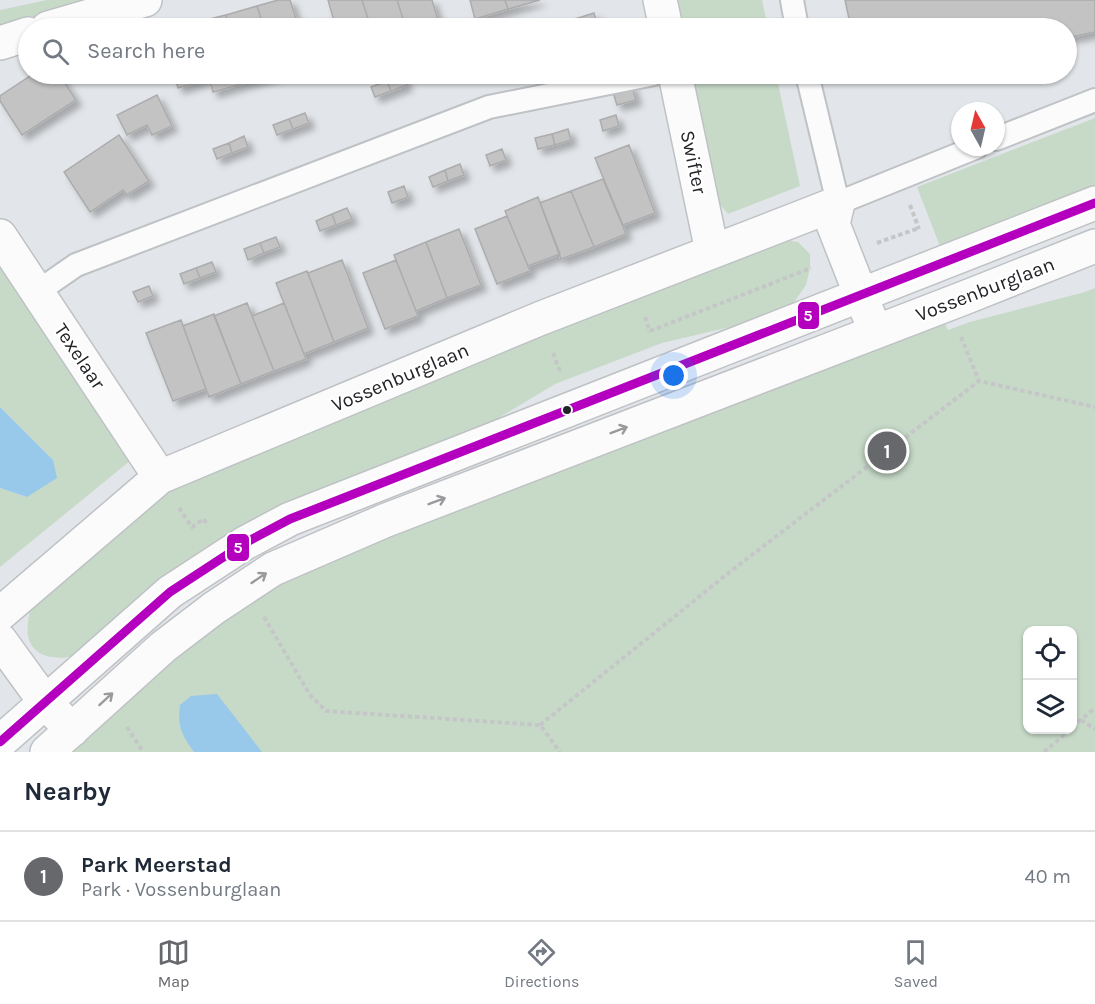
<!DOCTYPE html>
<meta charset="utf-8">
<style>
:root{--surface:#fff;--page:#f6f6f7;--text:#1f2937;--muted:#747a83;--line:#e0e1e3;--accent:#66686b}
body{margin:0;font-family:Karla,sans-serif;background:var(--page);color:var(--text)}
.controls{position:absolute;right:18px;bottom:18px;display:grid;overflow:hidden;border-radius:12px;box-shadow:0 2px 4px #0004}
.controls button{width:54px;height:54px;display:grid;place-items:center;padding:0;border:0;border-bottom:2px solid var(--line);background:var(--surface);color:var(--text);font:30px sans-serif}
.compass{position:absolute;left:951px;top:102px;width:54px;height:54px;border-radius:50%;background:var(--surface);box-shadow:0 2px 4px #0004;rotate:352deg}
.you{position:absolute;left:674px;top:376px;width:21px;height:21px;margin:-15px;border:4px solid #fff;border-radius:50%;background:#1a73e8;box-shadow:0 0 0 9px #1a73e833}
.badge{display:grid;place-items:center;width:39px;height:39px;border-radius:50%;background:var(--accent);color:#fff;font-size:20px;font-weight:700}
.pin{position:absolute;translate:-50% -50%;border:3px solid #fff;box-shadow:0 2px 6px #0006}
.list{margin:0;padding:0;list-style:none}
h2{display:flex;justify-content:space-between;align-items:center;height:78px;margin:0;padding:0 24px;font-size:26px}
h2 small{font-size:20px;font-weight:400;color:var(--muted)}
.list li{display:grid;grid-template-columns:39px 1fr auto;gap:18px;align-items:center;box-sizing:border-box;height:90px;padding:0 24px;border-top:2px solid var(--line)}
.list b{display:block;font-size:22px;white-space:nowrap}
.list p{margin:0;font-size:20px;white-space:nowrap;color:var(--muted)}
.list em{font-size:20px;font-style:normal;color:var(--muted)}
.icon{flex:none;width:33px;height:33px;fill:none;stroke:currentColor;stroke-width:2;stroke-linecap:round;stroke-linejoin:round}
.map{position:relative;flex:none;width:1095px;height:752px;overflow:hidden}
.search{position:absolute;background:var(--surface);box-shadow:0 2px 4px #0004;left:18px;right:18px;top:18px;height:66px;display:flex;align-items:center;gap:15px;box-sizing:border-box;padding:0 21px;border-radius:33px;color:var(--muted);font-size:22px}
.sheet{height:168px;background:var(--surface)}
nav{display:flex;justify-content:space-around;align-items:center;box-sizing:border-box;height:84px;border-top:2px solid var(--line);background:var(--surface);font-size:16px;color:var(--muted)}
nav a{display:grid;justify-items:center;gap:3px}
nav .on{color:var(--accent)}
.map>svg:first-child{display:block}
.green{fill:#c7dac8;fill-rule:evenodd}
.water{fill:#98c8ea}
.building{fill:#c3c3c4;stroke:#acacad;stroke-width:1.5;filter:url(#shadow)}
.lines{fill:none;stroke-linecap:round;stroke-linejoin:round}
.service-casing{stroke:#bfc2c5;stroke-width:26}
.minor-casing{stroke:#bfc2c5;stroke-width:36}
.tertiary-casing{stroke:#bfc2c5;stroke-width:36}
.path{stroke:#c5c6c7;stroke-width:4;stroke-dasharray:4.5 3;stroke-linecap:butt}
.service{stroke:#fbfbfc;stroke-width:22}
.minor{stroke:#fbfbfc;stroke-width:33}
.tertiary{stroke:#fbfbfc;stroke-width:33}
.bus-1-casing{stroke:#fff;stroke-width:14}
.bus-1{stroke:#b400be;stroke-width:9}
.oneway{stroke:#9a9a9c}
.bus-dot{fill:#232427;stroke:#fff;stroke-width:2}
.labels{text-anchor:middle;stroke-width:4.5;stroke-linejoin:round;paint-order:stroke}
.street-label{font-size:20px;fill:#232427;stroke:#fff}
.line-badge{stroke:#fff;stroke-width:2}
.badge-label{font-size:16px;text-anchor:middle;font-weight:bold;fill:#fff}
</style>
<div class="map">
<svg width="1095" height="752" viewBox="0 0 1095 752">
<defs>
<filter id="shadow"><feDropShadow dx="5.5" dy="5.5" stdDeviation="3" flood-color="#0004"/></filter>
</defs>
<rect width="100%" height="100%" fill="#e2e5e9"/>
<path class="green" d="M47 0H118L0 33V10Z
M676 0H762L768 28H682Z
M692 74H776L800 186 728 214 717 201Z
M1095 118V189L941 249 917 187Z
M779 239 798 242 810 254V268L806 285 790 308 760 320 662 343 555 384 482 428 81 652C75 654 68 658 62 658 61 658 53 657 52 657 24 652 25 629 31 607L168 491 217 463Z
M0 250 136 456 0 567V488L27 497 53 460 0 407Z
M1095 288V752H67L181 650 259 593 346 553 942 318 948 330 970 322 1085 292ZM1028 630H1072V730H1028Z"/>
<path class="water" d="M0 407 53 460 57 478 27 497 0 488Z
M217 694 262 752H194C182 735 177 727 180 705L191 696Z"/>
<path class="building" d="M278 0H290L299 28H264L257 6Z
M328 0H362L371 28H336Z
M362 0H397L406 28H371Z
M397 0H432L440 28H406Z
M470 0H505L508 9 475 19Z
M505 0H540L508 9Z
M845 0H1095V32L1066 38V28H851Z
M257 6 264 28H229L226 15Z
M594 13 597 24 581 28 578 18Z
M226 15 229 28H195L194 23Z
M578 18 581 28H564L562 22Z
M33 74H59L76 100 22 135 0 101V96Z
M174 74H208L209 79 178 88Z
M208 74H242L245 83 213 92Z
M242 74H277V75L245 83Z
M403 75 407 85 391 91 387 81Z
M387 81 391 91 375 97 371 87Z
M631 84 636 100 617 105 612 89Z
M157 95 172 126 152 135 147 125 127 135 117 115Z
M305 113 309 123 293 129 289 119Z
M616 115 619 126 603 131 600 120Z
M289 119 293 129 277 135 273 125Z
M568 129 571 140 555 145 552 134Z
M552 134 555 145 538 149 535 138Z
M119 135 149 181 127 195 123 190 90 212 64 172Z
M244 136 248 147 232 153 229 143Z
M229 143 232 153 217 159 213 149Z
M629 145 655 213 623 225 595 158Z
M502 149 506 160 490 166 486 155Z
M460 164 464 175 448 181 445 170Z
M445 170 448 181 433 187 429 177Z
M603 179 626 234 594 247 571 191Z
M404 186 408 197 392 203 388 192Z
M571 191 594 247 561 259 540 203Z
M538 197 560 254 528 266 505 211Z
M347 208 352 219 336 225 332 214Z
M332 214 336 225 320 231 316 221Z
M507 216 530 271 497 284 475 229Z
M459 229 481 285 447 298 426 242Z
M276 237 280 247 264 253 260 243Z
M426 242 447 298 416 311 394 255Z
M260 243 264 253 248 260 244 249Z
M342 260 368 328 334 342 308 273Z
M396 260 418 316 385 329 363 273Z
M212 262 216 272 200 278 196 268Z
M196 268 200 278 184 284 180 274Z
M307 271 334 342 304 354 276 283Z
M149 286 153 296 138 302 133 292Z
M247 303 274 371 241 384 214 316Z
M284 303 306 359 274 371 252 316Z
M214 314 241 384 209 397 183 326Z
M181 320 206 389 173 401 146 333Z"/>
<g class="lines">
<g class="service-casing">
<path id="service" d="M792 0 797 28
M807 74 838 203 977 147
M996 139 1095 100
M37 292 76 265 489 107 654 74"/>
</g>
<g class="minor-casing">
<path id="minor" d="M660 0 666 28
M48 28 145 0
M0 43 28 34
M675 74 712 251
M0 236 160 477
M0 614 160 477 539 319 838 203 833 224 875 331
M0 640 45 702 72 730"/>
</g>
<g class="tertiary-casing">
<path id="tertiary" d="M0 742 170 592 245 543 290 519 1095 203
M47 752 163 647 214 608 273 569 384 521 964 298 1095 246"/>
</g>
<path class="path" d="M910 205 919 229
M877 243 919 228
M645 317 650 332
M650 331 811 268
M961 337 979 381
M553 353 561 374
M179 508 192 527 204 519 208 526
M264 617 310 695 326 711 540 725 560 752
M1081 720 1095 729
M540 725 731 571 979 381 1095 407
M127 727 143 752
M1072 727 1095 708
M1044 752 1070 730"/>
<use href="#service" class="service"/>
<use href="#minor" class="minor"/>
<use href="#tertiary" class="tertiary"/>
<g class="bus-1-casing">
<path id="bus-1" d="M0 742 170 592 245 543 290 519 1095 203"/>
</g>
<use href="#bus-1" class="bus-1"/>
</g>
<defs><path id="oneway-shaft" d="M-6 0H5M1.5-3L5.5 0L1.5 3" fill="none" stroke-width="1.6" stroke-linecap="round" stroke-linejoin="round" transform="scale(1.5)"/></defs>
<g class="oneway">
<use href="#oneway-shaft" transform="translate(619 430) rotate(-21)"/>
<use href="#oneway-shaft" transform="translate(437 501) rotate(-21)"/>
<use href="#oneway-shaft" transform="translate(259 578) rotate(-34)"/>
<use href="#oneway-shaft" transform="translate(106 699) rotate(-42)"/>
</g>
<circle class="bus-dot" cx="567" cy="410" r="5"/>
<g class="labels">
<g class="street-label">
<text transform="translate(694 162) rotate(78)" y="7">Swifter</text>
<text transform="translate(985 289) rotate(-21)" y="7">Vossenburglaan</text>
<text transform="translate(80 356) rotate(56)" y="7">Texelaar</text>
<text transform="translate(400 377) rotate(-23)" y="7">Vossenburglaan</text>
</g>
</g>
<g class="line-badge">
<rect x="797" y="301" width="23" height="29" rx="6" fill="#b400be"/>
<rect x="226" y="533" width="24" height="29" rx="6" fill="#b400be"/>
</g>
<g class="badge-label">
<text x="808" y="321">5</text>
<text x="238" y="553">5</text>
</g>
</svg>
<div class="controls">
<button><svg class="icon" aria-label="locate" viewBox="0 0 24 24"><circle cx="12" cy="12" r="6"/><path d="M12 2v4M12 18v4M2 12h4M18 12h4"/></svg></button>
<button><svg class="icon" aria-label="layers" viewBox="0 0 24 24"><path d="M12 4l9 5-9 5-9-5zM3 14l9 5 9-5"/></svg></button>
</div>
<svg class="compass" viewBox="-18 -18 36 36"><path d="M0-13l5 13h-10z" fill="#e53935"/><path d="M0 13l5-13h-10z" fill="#747a83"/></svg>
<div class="you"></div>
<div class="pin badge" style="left:887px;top:451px">1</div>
<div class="search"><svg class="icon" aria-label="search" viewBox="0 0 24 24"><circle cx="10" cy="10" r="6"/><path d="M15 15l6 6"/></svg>Search here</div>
</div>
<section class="sheet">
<h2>Nearby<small></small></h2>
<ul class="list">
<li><span class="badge">1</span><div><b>Park Meerstad</b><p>Park · Vossenburglaan</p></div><em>40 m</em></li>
</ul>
</section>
<nav>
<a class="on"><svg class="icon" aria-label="map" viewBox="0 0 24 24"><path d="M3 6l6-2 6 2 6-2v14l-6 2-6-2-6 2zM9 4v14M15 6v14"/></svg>Map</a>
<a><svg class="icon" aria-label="directions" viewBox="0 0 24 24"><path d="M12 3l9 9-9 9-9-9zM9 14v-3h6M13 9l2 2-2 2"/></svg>Directions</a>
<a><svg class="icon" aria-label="saved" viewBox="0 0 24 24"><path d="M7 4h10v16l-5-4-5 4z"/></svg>Saved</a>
</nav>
